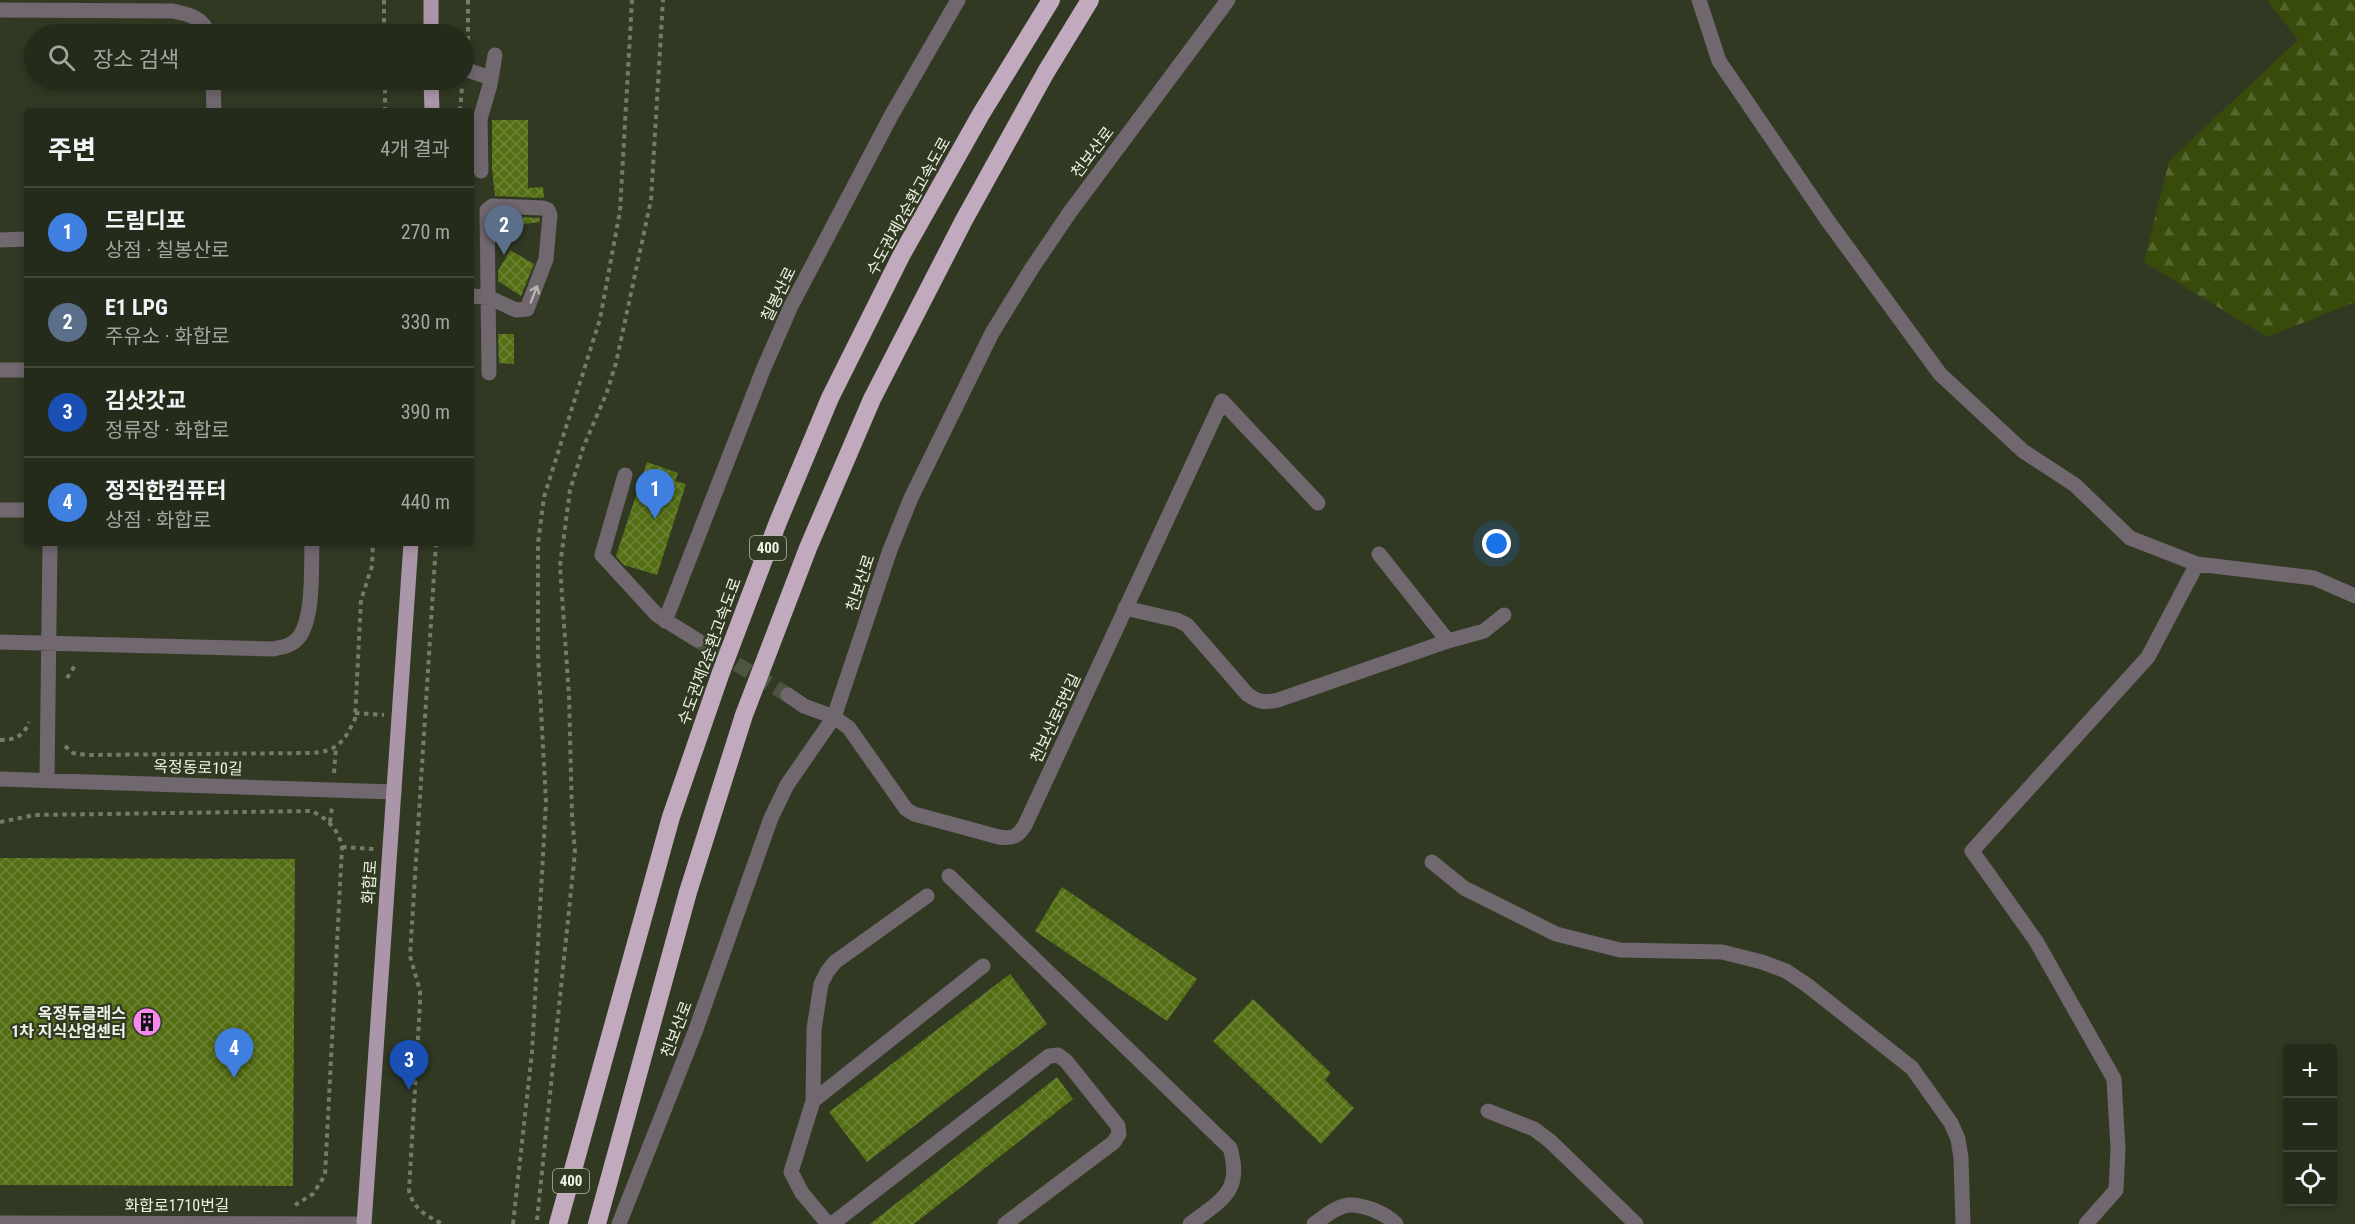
<!DOCTYPE html>
<html lang="ko">
<meta charset="utf-8">
<style>
:root{--surface:#252b1a;--page:#313727;--text:#f1f3f6;--muted:#a3a7a2;--line:#424739;--accent:#ea580c}
body{margin:0;font-family:"Roboto Condensed","Noto Sans KR",sans-serif;background:var(--page);color:var(--text)}
.controls{position:absolute;right:18px;bottom:18px;display:grid;overflow:hidden;border-radius:6px;box-shadow:0 3px 9px #0003}
.controls button{width:54px;height:54px;display:grid;place-items:center;padding:0;border:0;border-bottom:2px solid var(--line);background:var(--surface);color:var(--text);font:30px sans-serif}
.you{position:absolute;left:1497px;top:544px;width:21px;height:21px;margin:-15px;border:4px solid #fff;border-radius:50%;background:#1a73e8;box-shadow:0 0 0 9px #1a73e833}
.badge{display:grid;place-items:center;width:39px;height:39px;border-radius:50%;background:var(--accent);color:#fff;font-size:20px;font-weight:700}
.pin{position:absolute;translate:-50% -50px;filter:drop-shadow(0 2px 3px #0008)}
.pin::after{content:'';position:absolute;top:32px;width:21px;height:18px;background:inherit;clip-path:polygon(0 0,100% 0,50% 100%)}
.list{margin:0;padding:0;list-style:none}
h2{display:flex;justify-content:space-between;align-items:center;height:78px;margin:0;padding:0 24px;font-size:26px}
h2 small{font-size:20px;font-weight:400;color:var(--muted)}
.list li{display:grid;grid-template-columns:39px 1fr auto;gap:18px;align-items:center;box-sizing:border-box;height:90px;padding:0 24px;border-top:2px solid var(--line)}
.list b{display:block;font-size:22px;white-space:nowrap}
.list p{margin:0;font-size:20px;white-space:nowrap;color:var(--muted)}
.list em{font-size:20px;font-style:normal;color:var(--muted)}
.icon{flex:none;width:33px;height:33px;fill:none;stroke:currentColor;stroke-width:2;stroke-linecap:round;stroke-linejoin:round}
.map{position:relative;flex:none;width:2355px;height:1224px;overflow:hidden}
.search{position:absolute;background:var(--surface);box-shadow:0 3px 9px #0003;left:24px;top:24px;width:450px;height:66px;display:flex;align-items:center;gap:15px;box-sizing:border-box;padding:0 21px;border-radius:33px;color:var(--muted);font-size:22px}
.panel{position:absolute;background:var(--surface);box-shadow:0 3px 9px #0003;left:24px;top:108px;width:450px;height:438px;border-radius:6px}
.map>svg:first-child{display:block}
.forest{fill:url(#forest-firs)}
.building{fill:url(#building-cross-hatch)}
.lines{fill:none;stroke-linecap:round;stroke-linejoin:round}
.minor-tunnel{stroke:#4d5540;stroke-width:15;stroke-dasharray:15 8;stroke-linecap:butt}
.path{stroke:#747b68;stroke-width:4;stroke-dasharray:4.5 4.5;stroke-linecap:butt}
.minor{stroke:#71676f;stroke-width:15}
.major{stroke:#aa96a8;stroke-width:15}
.highway{stroke:#c1a9be;stroke-width:18}
.oneway{stroke:#b5b4b0}
.labels{text-anchor:middle;stroke-width:4.5;stroke-linejoin:round;paint-order:stroke}
.shield{fill:#313923;stroke:#b5bbab;stroke-width:1.5}
.shield-label{font-size:15px;font-weight:bold;fill:#edf3e5}
.street-label{font-size:16px;fill:#edf3e5;stroke:#313923}
.poi-label{font-size:16px;font-weight:bold;fill:#edf3e5;stroke:#313923;text-anchor:end}
</style>
<div class="map">
<svg width="2355" height="1224" viewBox="0 0 2355 1224">
<defs>
<pattern id="forest-firs" width="22" height="20" patternUnits="userSpaceOnUse" patternTransform="scale(1.5)"><rect width="22" height="20" fill="#384b0b"/><path d="M5 1l3.5 6h-7zM16 11l3.5 6h-7z" fill="#55652e"/></pattern>
<pattern id="building-cross-hatch" width="8" height="8" patternUnits="userSpaceOnUse" patternTransform="scale(1.5)"><rect width="8" height="8" fill="#546e14"/><path d="M0 0l8 8M0 8l8-8" fill="none" stroke="#6d8336"/></pattern>
</defs>
<rect width="100%" height="100%" fill="#313923"/>
<path class="forest" d="M2267 0H2355V302L2267 337 2144 262 2169 161 2298 40Z"/>
<path class="building" d="M492 120H528V188L543 187 544 198 495 196 492 169Z
M497 216 540 218V222L498 227Z
M510 250 534 264 521 296 498 281V271Z
M498 334H514V364L499 363Z
M647 462 678 473 675 481 686 484 657 575 624 565 616 556Z
M0 858 295 859 293 1186 0 1185Z
M1062 887 1197 979 1167 1021 1035 931Z
M1010 974 1047 1024 867 1162 829 1112Z
M1253 999 1331 1073 1325 1080 1354 1108 1321 1144 1213 1041Z
M1057 1077 1073 1099 914 1224H870Z"/>
<g class="lines">
<path class="minor-tunnel" d="M697 640 788 695"/>
<path class="path" d="M384 0V34
M468 0V53
M385 80V111
M460 111 462 87
M436 543 410 956 420 991V1003L409 1191C414 1210 426 1215 442 1224
M67 678 76 664
M355 713 384 715
M0 740C15 740 24 736 29 722
M65 746 73 753 87 755 310 753C337 752 344 742 355 719L361 600 372 566 373 543
M334 773 336 747
M0 822 35 815 311 811C326 817 339 830 342 847L325 1175 313 1194 295 1205
M330 822 332 807
M342 847 374 849
M537 1220 575 852 572 815 569 696 560 566 570 490 583 448 607 392 616 363 651 200 663 0
M513 1224 532 1052 546 802 538 654V543L544 497 600 319 620 211 632 0"/>
<path class="minor" d="M1699 0 1719 61 1828 221 1940 374 2023 451 2075 485 2130 538 2197 564 2314 578 2355 596
M0 10 173 11C188 14 204 18 208 34
M464 69 491 78
M213 80 214 111
M481 171 480 119 490 85 495 55
M0 240 27 239
M471 296 488 297 516 310 527 309 546 259 550 215 548 210 543 208 492 206 487 210 489 373
M0 370H27
M625 475 602 555 657 615 697 640
M0 510H27
M1125 608 1177 620 1187 625 1247 694C1258 702 1264 703 1278 700L1448 641 1379 554
M665 621 763 370 791 306 891 116 958 0
M1448 641 1484 631 1504 615
M0 642 273 649C283 647 292 646 299 637 314 617 311 569 312 543
M788 695 804 706 834 717 849 728 906 809 914 814 999 837C1012 839 1018 837 1025 825L1222 401 1318 503
M0 779 394 792
M47 780 50 543
M1432 862 1464 888 1556 934 1620 950 1722 952 1762 962 1786 971 1807 985 1912 1068 1951 1123 1958 1139 1961 1158 1963 1224
M949 876 1230 1148C1243 1192 1221 1200 1190 1224
M813 1101 983 966
M1488 1111 1534 1129 1550 1141 1636 1224
M0 1223 355 1224
M619 1224 695 1032 771 818 787 785 834 717 890 550 911 498 992 333 1032 268 1070 212 1228 0
M828 1224 802 1193 791 1172 813 1101 814 1029 821 984 827 972 835 962 927 896
M832 1224 1049 1056 1058 1055 1066 1061 1118 1126 1119 1134 1114 1142 1005 1224
M1314 1224C1324 1217 1335 1207 1348 1205 1364 1204 1385 1213 1396 1224
M2086 1224 2116 1190 2118 1149 2114 1079 2036 941 1972 851 2148 657 2197 564"/>
<path class="major" d="M431 0V34
M431 80 432 111
M364 1224 411 543"/>
<path class="highway" d="M558 1224 671 817 720 675 778 522 830 398 902 254 981 114 1051 0
M597 1224 688 892 744 715 808 548 872 399 964 220 1046 72 1090 0"/>
</g>
<defs><path id="oneway-shaft" d="M-6 0H5M1.5-3L5.5 0L1.5 3" fill="none" stroke-width="1.6" stroke-linecap="round" stroke-linejoin="round" transform="scale(1.5)"/></defs>
<use class="oneway" href="#oneway-shaft" transform="translate(534 294) rotate(-69)"/>
<defs>
<g id="building-disc" transform="scale(1.5)"><circle r="9.5" fill="#f689ed" stroke="#313923"/><path d="M-4-6H4V6H1V3H-1V6H-4ZM-2.5-4.3h1.7v1.8h-1.7ZM.8-4.3h1.7v1.8H.8ZM-2.5-1h1.7V.8h-1.7ZM.8-1h1.7V.8H.8Z" fill="#111"/></g>
</defs>
<g fill-rule="evenodd">
<use href="#building-disc" x="147" y="1022"/>
</g>
<g class="labels">
<g class="shield">
<rect x="750" y="536" width="36" height="24" rx="4.5"/>
<rect x="553" y="1169" width="36" height="24" rx="4.5"/>
</g>
<g class="shield-label">
<text x="768" y="553">400</text>
<text x="571" y="1186">400</text>
</g>
<g class="street-label">
<text transform="translate(1092 152) rotate(-53)" y="6">천보산로</text>
<text transform="translate(908 206) rotate(-61)" y="6">수도권제2순환고속도로</text>
<text transform="translate(778 294) rotate(-64)" y="6">칠봉산로</text>
<text transform="translate(860 583) rotate(-72)" y="6">천보산로</text>
<text transform="translate(709 651) rotate(-70)" y="6">수도권제2순환고속도로</text>
<text transform="translate(1055 718) rotate(-65)" y="6">천보산로5번길</text>
<text transform="translate(198 767) rotate(2)" y="6">옥정동로10길</text>
<text transform="translate(369 882) rotate(-86)" y="6">화합로</text>
<text transform="translate(676 1029) rotate(-69)" y="6">천보산로</text>
<text x="177" y="1211">화합로1710번길</text>
</g>
<g class="poi-label">
<text x="126" y="1019">옥정듀클래스<tspan x="126" dy="18">1차 지식산업센터</tspan></text>
</g>
</g>
</svg>
<div class="controls">
<button>+</button>
<button>−</button>
<button><svg class="icon" aria-label="locate" viewBox="0 0 24 24"><circle cx="12" cy="12" r="6"/><path d="M12 2v4M12 18v4M2 12h4M18 12h4"/></svg></button>
</div>
<div class="you"></div>
<div class="pin badge" style="left:655px;top:519px;background:#3f7fe0">1</div>
<div class="pin badge" style="left:504px;top:255px;background:#5c6f8a">2</div>
<div class="pin badge" style="left:409px;top:1090px;background:#1a4fb4">3</div>
<div class="pin badge" style="left:234px;top:1078px;background:#3f7fe0">4</div>
<div class="search"><svg class="icon" aria-label="search" viewBox="0 0 24 24"><circle cx="10" cy="10" r="6"/><path d="M15 15l6 6"/></svg>장소 검색</div>
<section class="panel">
<h2>주변<small>4개 결과</small></h2>
<ul class="list">
<li><span class="badge" style="background:#3f7fe0">1</span><div><b>드림디포</b><p>상점 · 칠봉산로</p></div><em>270 m</em></li>
<li><span class="badge" style="background:#5c6f8a">2</span><div><b>E1 LPG</b><p>주유소 · 화합로</p></div><em>330 m</em></li>
<li><span class="badge" style="background:#1a4fb4">3</span><div><b>김삿갓교</b><p>정류장 · 화합로</p></div><em>390 m</em></li>
<li><span class="badge" style="background:#3f7fe0">4</span><div><b>정직한컴퓨터</b><p>상점 · 화합로</p></div><em>440 m</em></li>
</ul>
</section>
</div>
